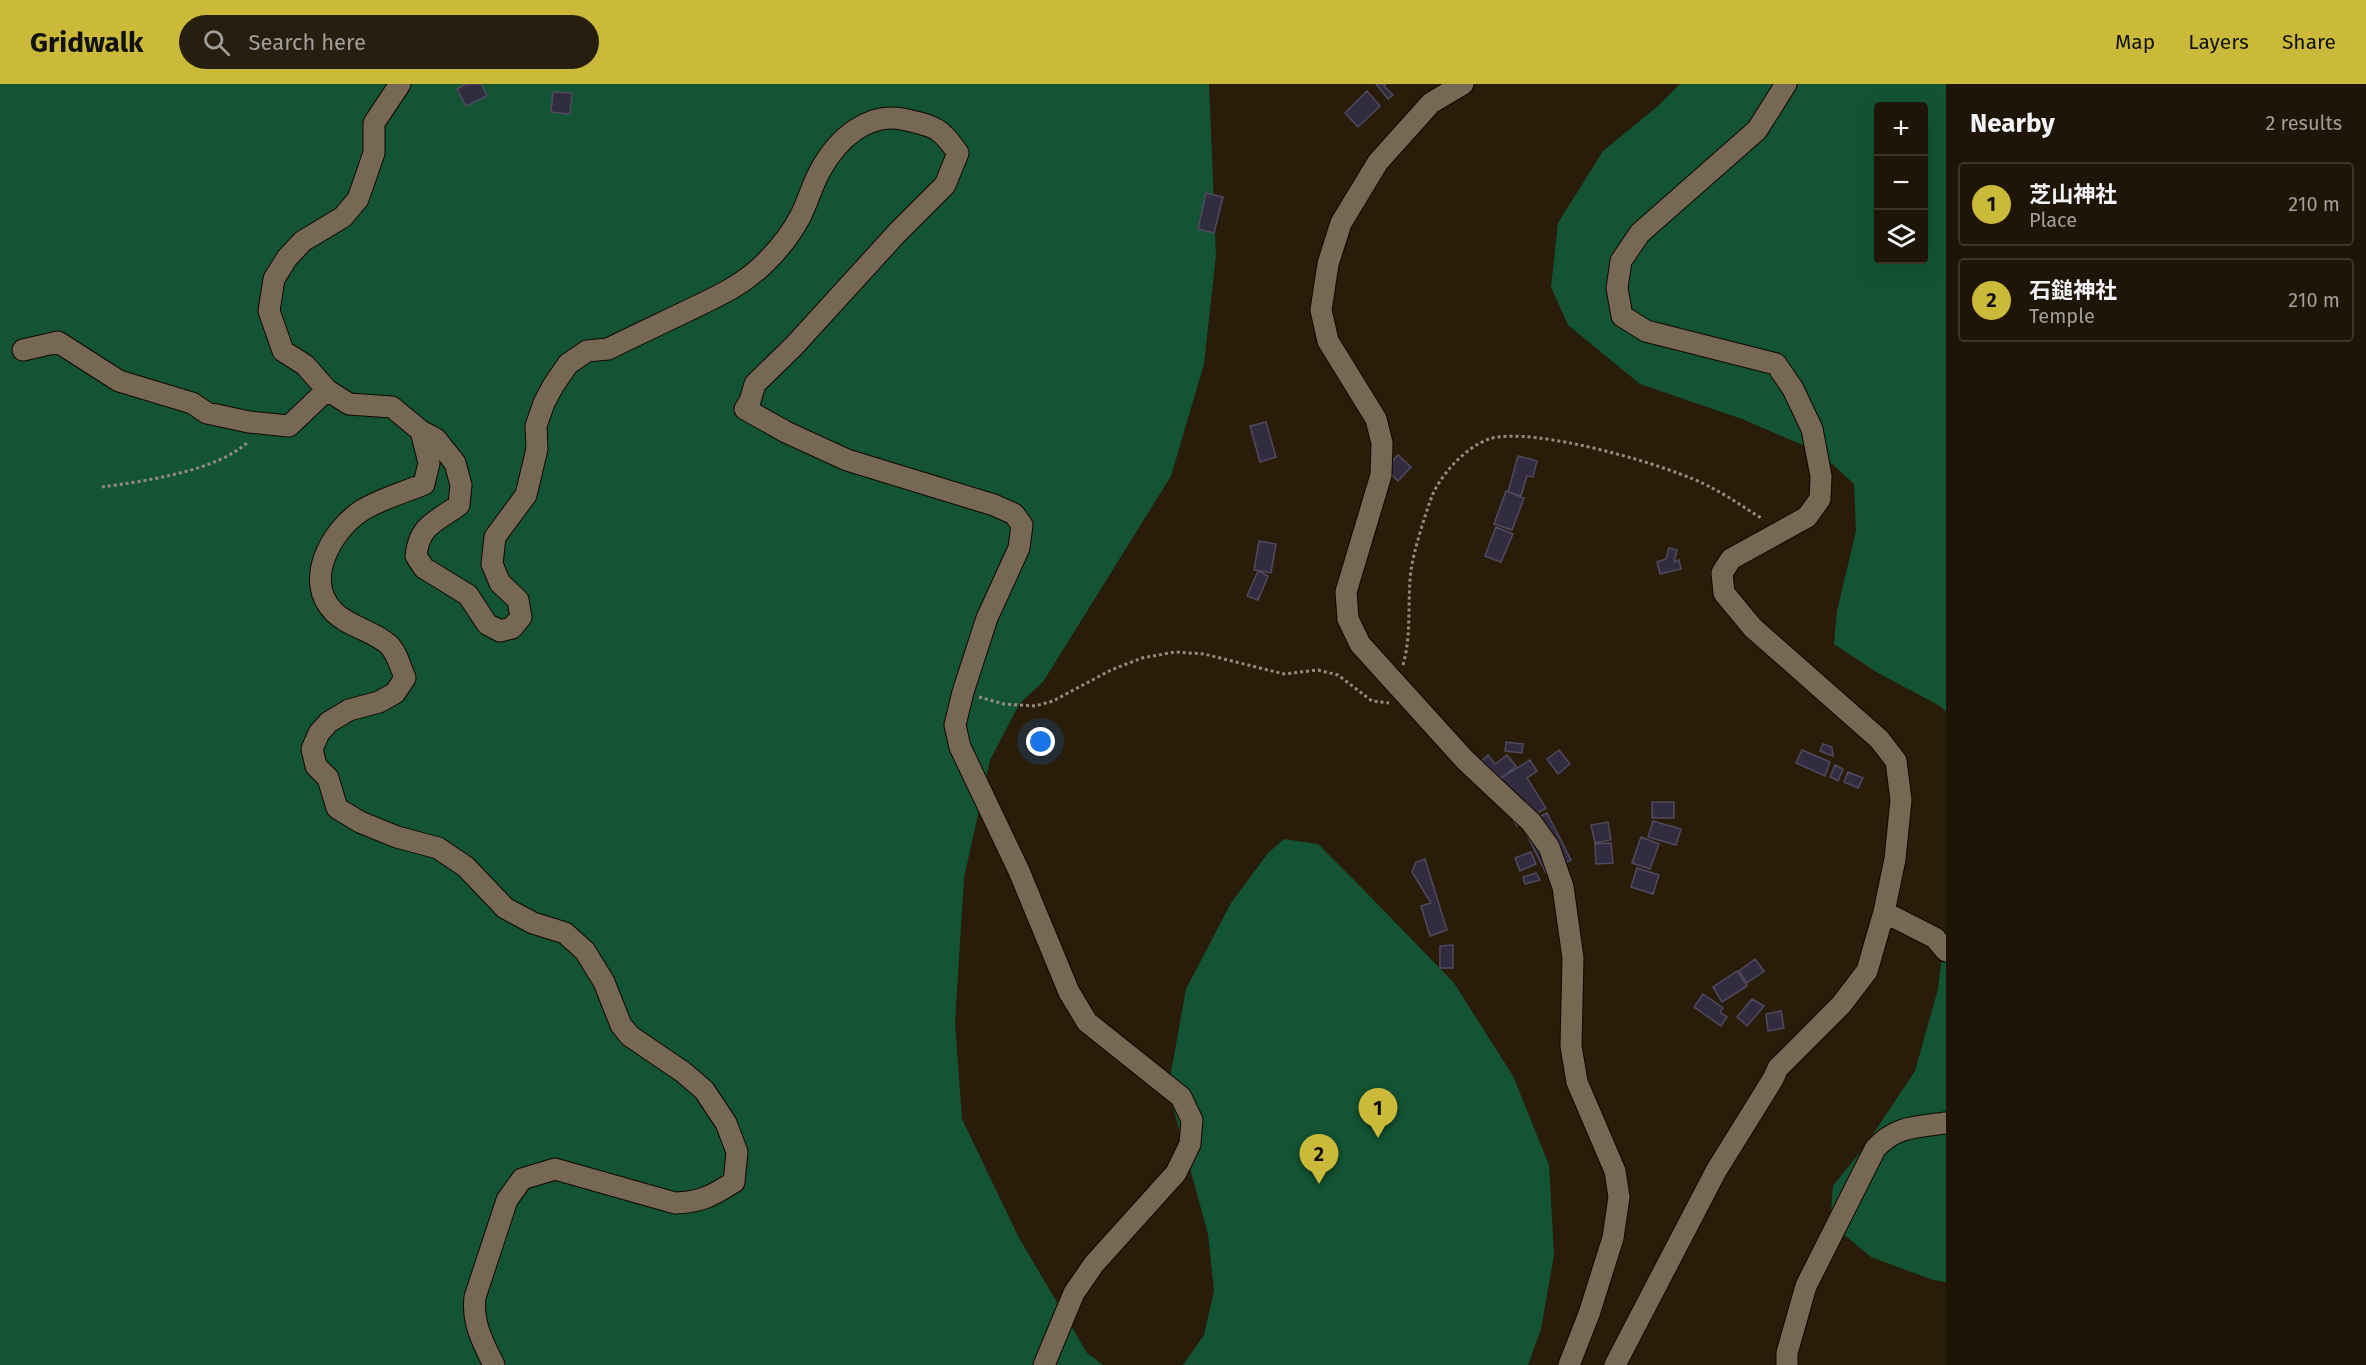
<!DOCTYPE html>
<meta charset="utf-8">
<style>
:root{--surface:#1f1506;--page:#271e10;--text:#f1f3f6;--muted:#a19f9b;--line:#3c3428;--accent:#cbba39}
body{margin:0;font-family:"Fira Sans","Noto Sans JP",sans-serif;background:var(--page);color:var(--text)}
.controls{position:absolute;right:18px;top:18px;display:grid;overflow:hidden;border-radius:6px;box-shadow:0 6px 24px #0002}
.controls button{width:54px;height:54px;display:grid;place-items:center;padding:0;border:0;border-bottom:2px solid var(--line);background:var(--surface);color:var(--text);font:30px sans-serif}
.you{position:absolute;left:1041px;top:658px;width:21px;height:21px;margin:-15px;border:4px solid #fff;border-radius:50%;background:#1a73e8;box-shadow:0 0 0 9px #1a73e833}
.badge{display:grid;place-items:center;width:39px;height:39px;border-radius:50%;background:var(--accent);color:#111;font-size:20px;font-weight:700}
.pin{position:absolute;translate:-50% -50px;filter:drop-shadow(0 2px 3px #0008)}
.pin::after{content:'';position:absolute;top:32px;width:21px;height:18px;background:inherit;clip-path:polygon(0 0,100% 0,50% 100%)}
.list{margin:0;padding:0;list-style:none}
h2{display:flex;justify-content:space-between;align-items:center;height:78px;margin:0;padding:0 24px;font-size:26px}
h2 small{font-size:20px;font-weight:400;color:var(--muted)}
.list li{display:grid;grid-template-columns:39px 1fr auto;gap:18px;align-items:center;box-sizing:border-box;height:84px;margin:0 12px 12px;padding:0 12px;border:2px solid var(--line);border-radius:6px}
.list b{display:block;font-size:22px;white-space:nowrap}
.list p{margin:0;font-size:20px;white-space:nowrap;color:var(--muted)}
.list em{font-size:20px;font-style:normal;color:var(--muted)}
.icon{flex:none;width:33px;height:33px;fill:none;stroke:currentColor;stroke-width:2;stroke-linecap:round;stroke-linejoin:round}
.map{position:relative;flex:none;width:1946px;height:1281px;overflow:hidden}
header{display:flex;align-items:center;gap:36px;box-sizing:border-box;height:84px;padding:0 30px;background:var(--accent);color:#111}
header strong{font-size:28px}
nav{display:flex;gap:33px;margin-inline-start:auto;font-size:21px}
.search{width:420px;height:54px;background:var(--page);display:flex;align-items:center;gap:15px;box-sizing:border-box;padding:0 21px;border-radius:33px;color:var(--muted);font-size:22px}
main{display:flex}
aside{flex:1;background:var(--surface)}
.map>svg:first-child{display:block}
.green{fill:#135435;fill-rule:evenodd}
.building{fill:#322c41;stroke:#504a60;stroke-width:1.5}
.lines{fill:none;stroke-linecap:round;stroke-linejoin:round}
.street-casing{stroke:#110600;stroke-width:23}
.path{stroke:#978c7c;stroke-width:3;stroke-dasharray:3 3;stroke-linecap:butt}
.street{stroke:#766852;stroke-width:21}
</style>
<header>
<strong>Gridwalk</strong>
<div class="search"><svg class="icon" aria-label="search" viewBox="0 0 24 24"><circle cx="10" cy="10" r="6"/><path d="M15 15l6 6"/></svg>Search here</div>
<nav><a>Map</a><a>Layers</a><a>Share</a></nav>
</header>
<main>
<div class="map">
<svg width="1946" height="1281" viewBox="0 0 1946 1281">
<rect width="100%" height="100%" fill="#291c08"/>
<path class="green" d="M0 0H1209L1216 171 1204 280 1171 392 1043 598 1020 619 990 676 964 794 955 939 962 1035 1019 1154 1087 1269 1103 1281H0Z
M1680 0H1946V628L1940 622 1878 589 1834 560 1837 527 1856 447 1854 400 1819 368 1742 335 1640 300 1568 241 1551 203 1558 139 1603 67 1658 22ZM1878 22H1924V176H1878Z
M1284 755 1318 760 1357 799 1454 899 1513 992 1549 1081 1554 1171 1541 1245 1528 1281H1183L1204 1251 1214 1207 1208 1150 1168 1005 1186 905 1231 819 1268 769Z
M1946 850V1198L1933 1196 1871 1173 1830 1139 1833 1102 1865 1062 1915 987 1938 905 1944 854Z"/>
<path class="building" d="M466 0H481L487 12 466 22 457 5Z
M1376 0H1386L1384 2 1393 11 1388 15Z
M1367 7 1380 22 1358 43 1345 29Z
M553 8 572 9 570 30 551 28Z
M1206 109 1223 113 1214 149 1198 145Z
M1266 338 1276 373 1260 378 1250 342Z
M1398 371 1411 383 1398 397 1385 384Z
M1518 372 1537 377 1533 393 1527 392 1521 412 1508 408Z
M1506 407 1524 414 1512 446 1494 440Z
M1496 443 1513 450 1501 478 1485 472Z
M1259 457 1276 460 1271 489 1254 486Z
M1669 464 1677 466 1674 478 1679 476 1681 485 1660 490 1657 478 1666 475Z
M1258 487 1268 492 1258 516 1247 512Z
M1506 658 1523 660 1522 669 1505 667Z
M1823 660 1832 663 1833 672 1820 667Z
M1559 666 1570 680 1558 690 1547 675Z
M1802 666 1830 678 1825 692 1796 679Z
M1488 671 1495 680 1507 671 1516 682 1496 699 1479 679Z
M1530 676 1537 687 1527 694 1546 724 1517 742 1491 700Z
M1835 681 1843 685 1838 697 1830 693Z
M1848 688 1863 694 1858 704 1844 698Z
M1652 718H1674V734H1652Z
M1547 729 1571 776 1546 789 1522 741Z
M1653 737 1681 745 1676 761 1648 753Z
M1608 738 1611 756 1595 759 1591 741Z
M1641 753 1659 760 1650 785 1632 779Z
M1611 759 1613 779 1596 780 1595 760Z
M1531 768 1536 780 1520 787 1515 774Z
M1425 775 1447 846 1430 852 1421 822 1431 819 1412 788 1416 778Z
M1637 784 1659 791 1653 810 1631 803Z
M1536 789 1540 796 1525 800 1523 793Z
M1453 861V884H1440V862Z
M1755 875 1764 887 1747 899 1739 887Z
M1737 887 1747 902 1722 918 1713 903Z
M1703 910 1723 924 1720 928 1727 933 1721 942 1694 923Z
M1752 915 1764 922 1747 942 1737 933Z
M1781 927 1784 944 1768 947 1766 930Z"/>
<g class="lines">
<g class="street-casing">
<path id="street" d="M400 0 374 39V69L358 115 343 133 303 157 287 174 274 195 269 227 283 267 305 281 327 306 349 320 392 323 421 347 436 355 455 379 461 401 459 421C436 438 419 441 416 472L424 484 468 511 487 540 500 547 512 544 521 533 518 516 500 499 492 480 495 453 526 411 537 365 536 342 544 319 553 302 568 280 587 267 608 265C634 252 660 240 687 227 716 213 744 201 767 177 779 165 792 148 800 133 808 118 812 101 820 87 837 55 869 26 907 36 937 43 940 44 958 69L945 101 897 149 794 262 755 300 750 317 745 325 786 348 847 376 994 421 1014 430 1022 441 1019 464 987 534 963 608 955 641 960 663 1019 787 1069 908 1087 938 1181 1013 1192 1036 1190 1060 1176 1089 1094 1180 1074 1209 1044 1281
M1463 0 1431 19 1378 78 1341 139 1328 180 1321 226 1328 257 1376 335 1382 359 1381 391 1346 508 1348 535 1360 560 1465 676 1531 738 1549 763 1563 803 1573 874 1571 962 1577 998 1615 1087 1619 1113 1613 1154 1589 1230 1569 1281
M23 266 58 258 119 297 192 319 207 329 249 338 289 342 327 306
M421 347 429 379 424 400C403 409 380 415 361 427 331 447 303 497 334 528 349 543 374 547 389 561 397 569 401 584 405 594L395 609 379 618 349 626 329 638 319 649 312 665 316 682 328 694 337 724 360 738 397 753 438 764 466 783 505 824 533 839 565 849 585 867 604 898 621 941 630 952 683 988 704 1006 726 1039 737 1068 734 1098C712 1112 701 1118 675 1119L555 1085 522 1095 507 1116 475 1213C472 1239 483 1259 494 1281
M1884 828 1935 854 1946 867
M1615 1281 1716 1087 1773 995 1778 984 1841 921 1867 887 1884 828 1895 775 1901 716 1896 677 1879 655 1753 544 1724 509 1722 489 1731 475 1807 433 1820 415 1821 392 1812 345 1793 305 1776 280 1646 247 1622 232 1617 204 1621 177 1640 149 1757 46 1786 0
M1787 1281V1269L1806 1202 1875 1065C1895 1042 1917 1043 1946 1039"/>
</g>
<path class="path" d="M102 403C145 397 218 387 249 357
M1403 581C1412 550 1407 518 1411 486 1414 466 1425 431 1432 412 1441 390 1466 363 1489 355 1531 341 1673 382 1712 404 1730 413 1746 425 1763 435
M979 613 1004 620 1035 622 1053 617 1111 586 1142 574 1175 568 1204 570 1284 590 1318 586 1338 591 1372 617 1389 619"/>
<use href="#street" class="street"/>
</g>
</svg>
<div class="controls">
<button>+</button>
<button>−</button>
<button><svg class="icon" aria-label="layers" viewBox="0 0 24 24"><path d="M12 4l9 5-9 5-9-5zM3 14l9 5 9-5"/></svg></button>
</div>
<div class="you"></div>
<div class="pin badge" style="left:1378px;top:1054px">1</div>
<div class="pin badge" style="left:1319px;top:1100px">2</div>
</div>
<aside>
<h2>Nearby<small>2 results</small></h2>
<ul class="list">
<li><span class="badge">1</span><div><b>芝山神社</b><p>Place</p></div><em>210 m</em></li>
<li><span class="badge">2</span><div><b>石鎚神社</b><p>Temple</p></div><em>210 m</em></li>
</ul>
</aside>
</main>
